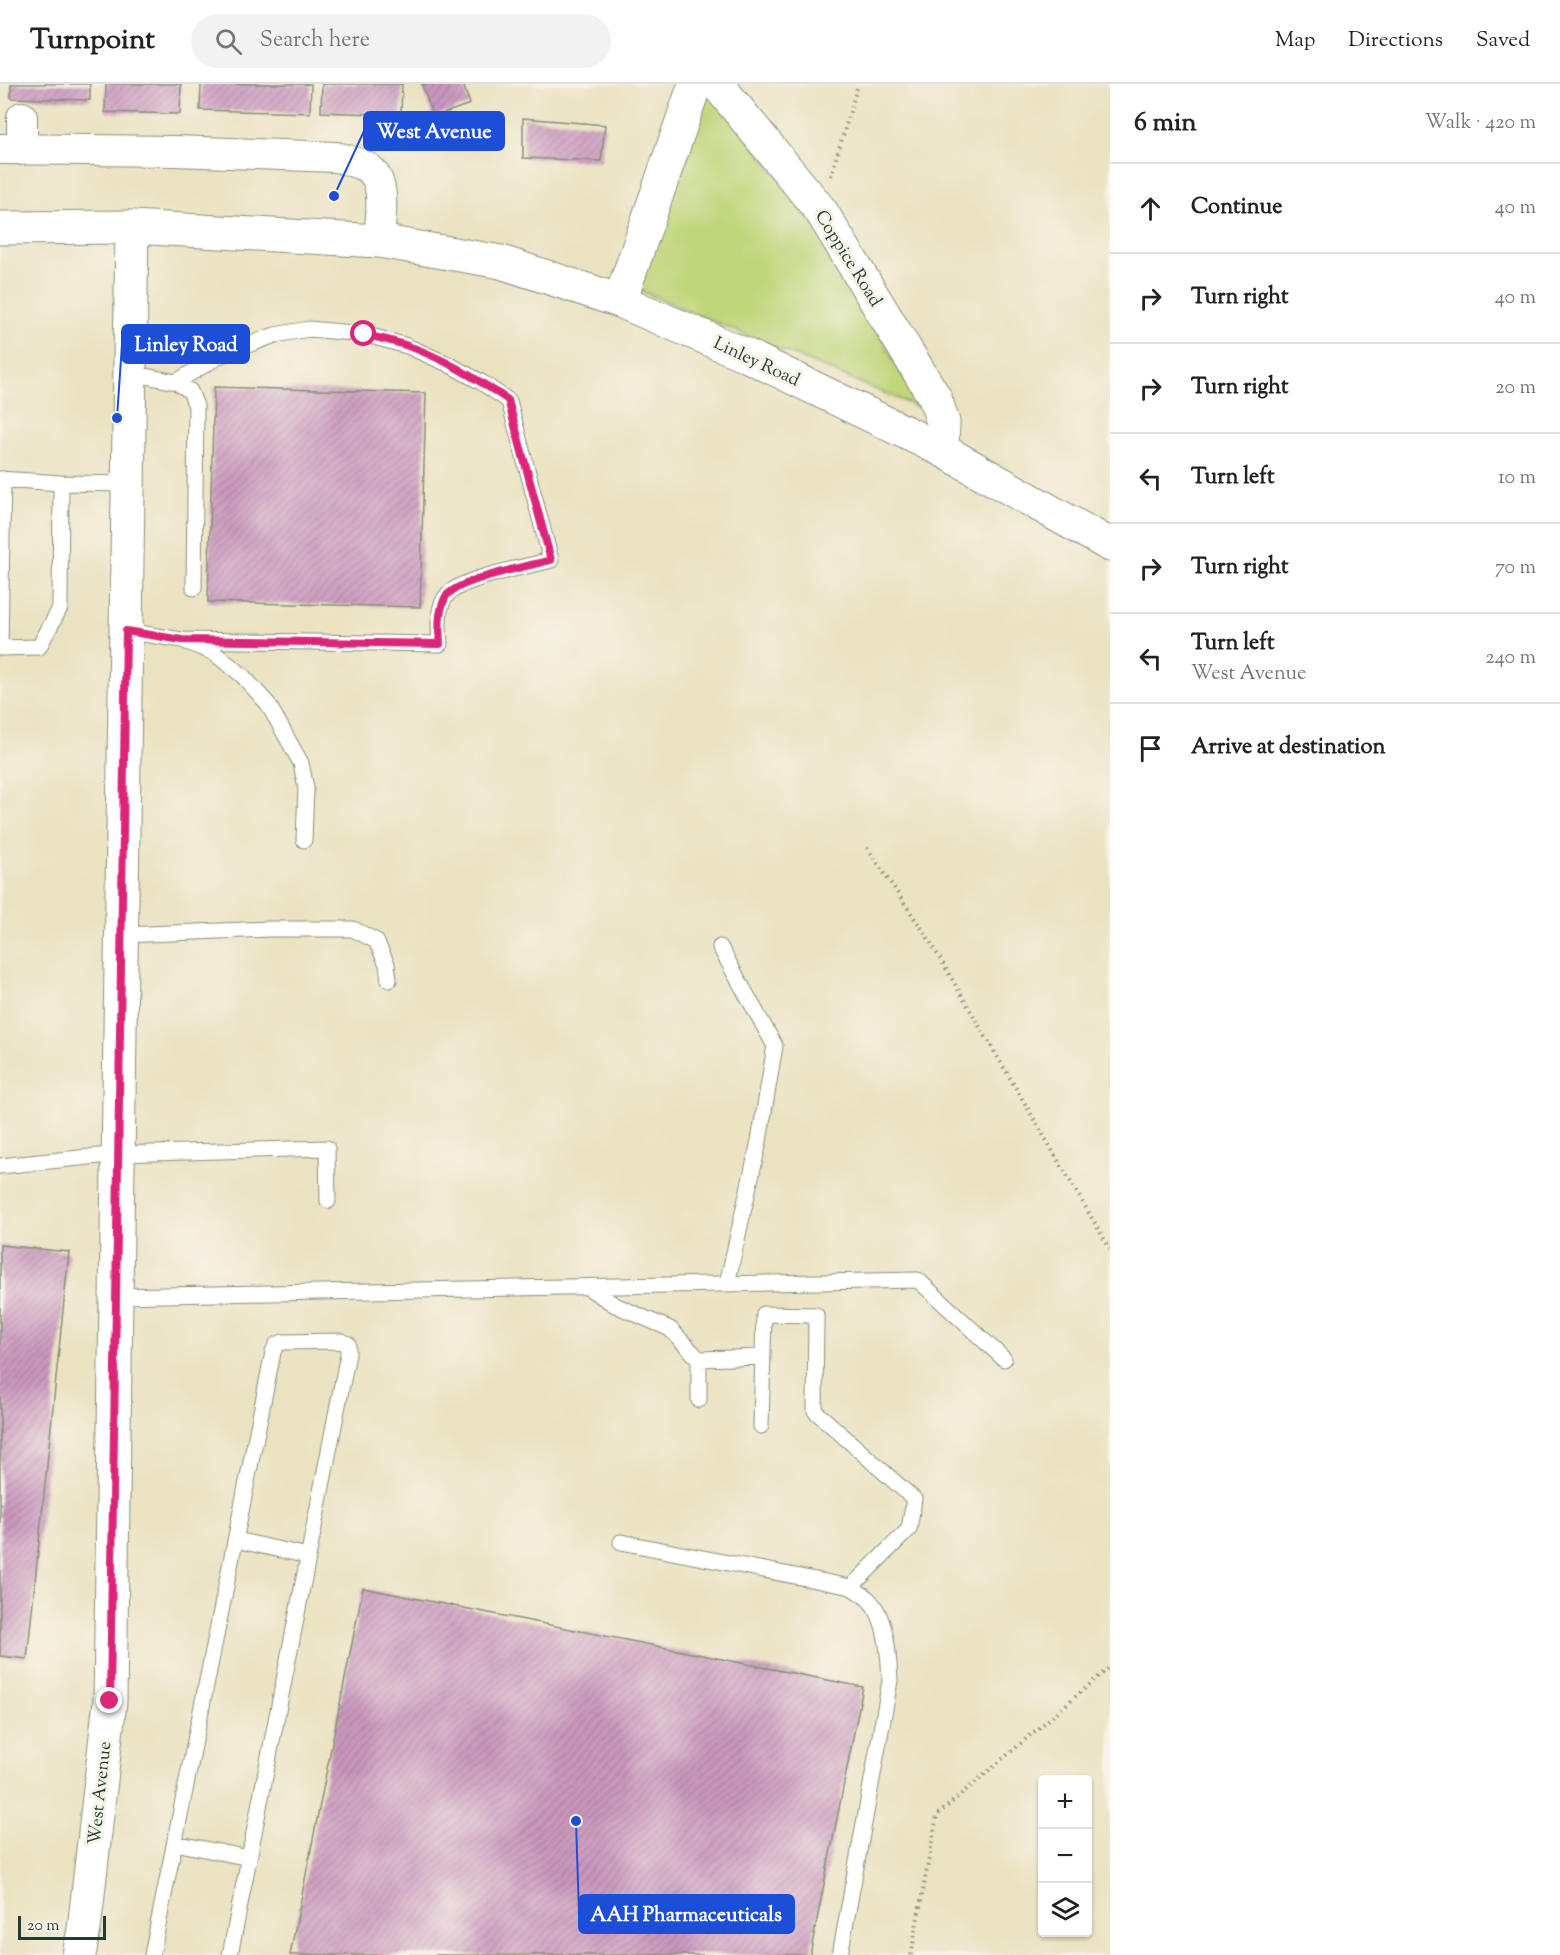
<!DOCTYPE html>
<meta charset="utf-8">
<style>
:root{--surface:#fff;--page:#f2f2f2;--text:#222;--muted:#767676;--line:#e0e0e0}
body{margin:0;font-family:"Sorts Mill Goudy",serif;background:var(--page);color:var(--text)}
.controls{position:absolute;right:18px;bottom:18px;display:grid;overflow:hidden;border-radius:6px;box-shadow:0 2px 4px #0004}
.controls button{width:54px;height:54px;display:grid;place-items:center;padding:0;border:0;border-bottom:2px solid var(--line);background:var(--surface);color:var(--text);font:30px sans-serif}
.scale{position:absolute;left:18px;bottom:15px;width:88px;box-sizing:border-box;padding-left:6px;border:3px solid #1f3d34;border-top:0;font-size:16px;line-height:21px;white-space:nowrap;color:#1f3d34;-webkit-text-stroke:4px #f7f3e8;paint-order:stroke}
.stop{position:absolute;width:18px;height:18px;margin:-14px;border:4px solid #db2777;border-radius:50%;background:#fff}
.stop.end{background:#db2777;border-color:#fff;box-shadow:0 2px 6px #0008}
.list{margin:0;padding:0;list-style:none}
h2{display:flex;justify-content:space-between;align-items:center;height:78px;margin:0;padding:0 24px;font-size:26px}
h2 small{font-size:20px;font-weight:400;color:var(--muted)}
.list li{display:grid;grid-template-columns:39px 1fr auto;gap:18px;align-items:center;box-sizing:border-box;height:90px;padding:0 24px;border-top:2px solid var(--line)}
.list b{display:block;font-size:22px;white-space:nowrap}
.list p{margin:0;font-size:20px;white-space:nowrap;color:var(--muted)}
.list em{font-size:20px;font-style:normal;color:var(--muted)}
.icon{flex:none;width:33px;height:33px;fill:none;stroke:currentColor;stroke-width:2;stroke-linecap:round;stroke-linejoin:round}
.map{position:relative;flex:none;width:1110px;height:1871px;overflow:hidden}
header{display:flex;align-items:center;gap:36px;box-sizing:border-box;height:84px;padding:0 30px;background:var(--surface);border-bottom:2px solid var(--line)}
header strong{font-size:28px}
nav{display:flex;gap:33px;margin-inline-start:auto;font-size:21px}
.search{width:420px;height:54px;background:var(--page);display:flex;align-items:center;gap:15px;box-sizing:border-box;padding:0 21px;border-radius:33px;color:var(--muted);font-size:22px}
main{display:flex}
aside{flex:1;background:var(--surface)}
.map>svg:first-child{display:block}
.green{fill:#c0d67a;stroke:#708a57;stroke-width:1.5}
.building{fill:url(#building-hatch)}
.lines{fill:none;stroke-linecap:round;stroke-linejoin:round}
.service-casing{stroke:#85907a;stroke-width:17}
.minor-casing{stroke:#85907a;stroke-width:32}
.tertiary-casing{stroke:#85907a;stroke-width:35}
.primary-casing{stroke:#85907a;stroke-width:35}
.path{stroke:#85907a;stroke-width:4;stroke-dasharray:1.5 4.5;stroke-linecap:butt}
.service{stroke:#fff;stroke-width:15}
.minor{stroke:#fff;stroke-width:30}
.tertiary{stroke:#fff;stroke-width:33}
.primary{stroke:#fff;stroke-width:33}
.route{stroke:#db2777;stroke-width:8}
.labels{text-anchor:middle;stroke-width:6;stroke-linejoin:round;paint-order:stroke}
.street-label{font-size:18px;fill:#1f3d34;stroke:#f7f3e8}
.leader{fill:none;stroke:#1d4ed8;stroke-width:2}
.callout-dot{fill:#1d4ed8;stroke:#f7f3e8;stroke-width:2}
.callout{fill:#1d4ed8;stroke:#1d4ed8;stroke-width:2}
.callout-label{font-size:20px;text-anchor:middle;font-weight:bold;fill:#fff}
</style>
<header>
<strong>Turnpoint</strong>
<div class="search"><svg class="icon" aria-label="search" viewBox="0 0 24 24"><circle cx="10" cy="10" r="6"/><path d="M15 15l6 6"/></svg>Search here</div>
<nav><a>Map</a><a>Directions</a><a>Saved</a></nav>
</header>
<main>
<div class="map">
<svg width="1110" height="1871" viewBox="0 0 1110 1871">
<defs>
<pattern id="building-hatch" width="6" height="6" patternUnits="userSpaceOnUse" patternTransform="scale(1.5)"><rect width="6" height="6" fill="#cb97be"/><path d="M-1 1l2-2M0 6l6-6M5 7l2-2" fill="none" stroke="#a47c9b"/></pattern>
</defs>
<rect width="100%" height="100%" fill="#f7f3e8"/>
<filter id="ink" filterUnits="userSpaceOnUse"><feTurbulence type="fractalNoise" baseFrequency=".0167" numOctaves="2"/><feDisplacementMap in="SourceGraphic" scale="12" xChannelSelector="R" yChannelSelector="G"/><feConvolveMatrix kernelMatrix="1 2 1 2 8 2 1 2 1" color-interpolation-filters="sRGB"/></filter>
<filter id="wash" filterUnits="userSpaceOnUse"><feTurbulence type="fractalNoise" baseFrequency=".008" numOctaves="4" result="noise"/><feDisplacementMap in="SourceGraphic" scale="24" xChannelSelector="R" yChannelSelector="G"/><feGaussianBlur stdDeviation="1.35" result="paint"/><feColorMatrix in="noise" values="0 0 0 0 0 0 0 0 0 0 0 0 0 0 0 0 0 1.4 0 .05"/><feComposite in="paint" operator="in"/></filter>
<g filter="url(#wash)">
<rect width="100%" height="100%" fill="#ebe2c1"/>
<path class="green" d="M703 0 822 146 920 324 629 202Z"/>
<g id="blocks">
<path class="building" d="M11 0H90V16L11 14Z
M106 0H181L180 30 105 28Z
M201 0H311L310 29 200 26Z
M322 0H402L401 31 321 28Z
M422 0H463L470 20 433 33Z
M523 34 605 41 601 77 523 74Z
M214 303 426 309 420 523 208 518Z
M0 1161 69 1168 27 1575 0 1572Z
M363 1504 863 1603 810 1871H290Z"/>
</g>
</g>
<g filter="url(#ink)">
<use href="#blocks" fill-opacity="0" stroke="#85907a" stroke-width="1.5"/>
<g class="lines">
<g class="service-casing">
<path id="service" d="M130 289 176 298 190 307 196 322 194 504
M176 298 221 271 275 251 309 245 364 250 407 262 448 280 481 298 509 317 551 476C526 483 465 493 448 510 436 522 439 545 440 560L182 556
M0 395 61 399
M126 547 182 556 214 569 242 591 268 620 301 679 306 704 304 756
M0 564 39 563 60 524 61 399 129 400
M0 564 3 395
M122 851 270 845H353L376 857 387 880 389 896
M720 863 775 962 759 1057 727 1200
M0 1082 119 1070 327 1064 328 1117
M587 1203 615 1221 670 1245 699 1275V1316
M117 1212 918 1196 1004 1275
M699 1275 763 1273
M761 1342 764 1230 816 1231 815 1327 914 1415 909 1445 851 1503
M236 1456 308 1472
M621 1458 851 1503C856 1507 863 1510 867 1514 887 1531 889 1573 890 1597L840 1871
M175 1759 249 1774
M152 1871 273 1268 276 1261 283 1258 341 1257 348 1260V1270L230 1871"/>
</g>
<g class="minor-casing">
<path id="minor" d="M0 65 175 67 336 73C347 76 358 78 368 84 388 98 380 136 379 157
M22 66V33"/>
</g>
<g class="tertiary-casing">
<path id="tertiary" d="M717 0 821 127 935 314 943 338 942 366
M620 217 695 0
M79 1871 84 1845 110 1617 132 143"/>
</g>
<g class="primary-casing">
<path id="primary" d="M0 144 132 143 379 157 501 178 620 217 748 272 942 366 1110 461"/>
</g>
<path class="path" d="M831 92 858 0
M867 764 928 854 1110 1165
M911 1871 937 1731 1110 1583"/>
<use href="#service" class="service"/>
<use href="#minor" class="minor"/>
<use href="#tertiary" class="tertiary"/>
<use href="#primary" class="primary"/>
</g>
</g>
<g class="lines" filter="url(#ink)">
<path class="route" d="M110 1617 126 547 182 556 440 560C439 544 438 529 445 514 454 496 529 482 551 476L508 316C477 295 442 273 405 261 392 257 378 254 364 250"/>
</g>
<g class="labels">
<g class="street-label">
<text transform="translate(849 174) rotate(58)" y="6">Coppice Road</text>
<text transform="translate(757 277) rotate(25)" y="6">Linley Road</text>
<text transform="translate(99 1709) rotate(-84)" y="6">West Avenue</text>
</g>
</g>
<path class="leader" d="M334 112L364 47M117 334L122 260M576 1737L579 1830"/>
<g class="callout-dot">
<circle cx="334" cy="112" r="6"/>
<circle cx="117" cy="334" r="6"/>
<circle cx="576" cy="1737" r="6"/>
</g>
<g class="callout">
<rect x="364" y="28" width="140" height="38" rx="6"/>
<rect x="122" y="241" width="127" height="38" rx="6"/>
<rect x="579" y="1811" width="215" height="38" rx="6"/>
</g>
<g class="callout-label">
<text x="434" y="54">West Avenue</text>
<text x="186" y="267">Linley Road</text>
<text x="686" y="1837">AAH Pharmaceuticals</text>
</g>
</svg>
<div class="controls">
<button>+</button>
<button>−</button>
<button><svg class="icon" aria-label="layers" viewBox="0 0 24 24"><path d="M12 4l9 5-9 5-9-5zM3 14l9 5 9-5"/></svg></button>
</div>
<div class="scale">20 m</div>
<div class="stop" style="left:364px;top:250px"></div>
<div class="stop end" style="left:110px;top:1617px"></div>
</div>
<aside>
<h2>6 min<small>Walk · 420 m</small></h2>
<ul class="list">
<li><svg class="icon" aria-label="ahead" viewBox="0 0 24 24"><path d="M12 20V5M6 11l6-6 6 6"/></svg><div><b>Continue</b></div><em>40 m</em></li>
<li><svg class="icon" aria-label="right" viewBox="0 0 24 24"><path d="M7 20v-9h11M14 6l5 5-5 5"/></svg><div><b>Turn right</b></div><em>40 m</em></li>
<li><svg class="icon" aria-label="right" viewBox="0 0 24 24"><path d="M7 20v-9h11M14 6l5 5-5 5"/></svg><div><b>Turn right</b></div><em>20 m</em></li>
<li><svg class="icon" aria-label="left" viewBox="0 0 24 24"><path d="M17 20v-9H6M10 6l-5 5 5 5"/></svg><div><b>Turn left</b></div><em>10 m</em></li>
<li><svg class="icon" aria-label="right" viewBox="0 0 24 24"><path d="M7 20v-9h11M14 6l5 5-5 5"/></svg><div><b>Turn right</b></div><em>70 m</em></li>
<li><svg class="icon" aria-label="left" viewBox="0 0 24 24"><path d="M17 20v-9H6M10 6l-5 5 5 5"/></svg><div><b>Turn left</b><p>West Avenue</p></div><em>240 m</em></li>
<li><svg class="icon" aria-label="arrive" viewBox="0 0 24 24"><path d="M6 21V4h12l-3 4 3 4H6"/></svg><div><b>Arrive at destination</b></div></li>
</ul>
</aside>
</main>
